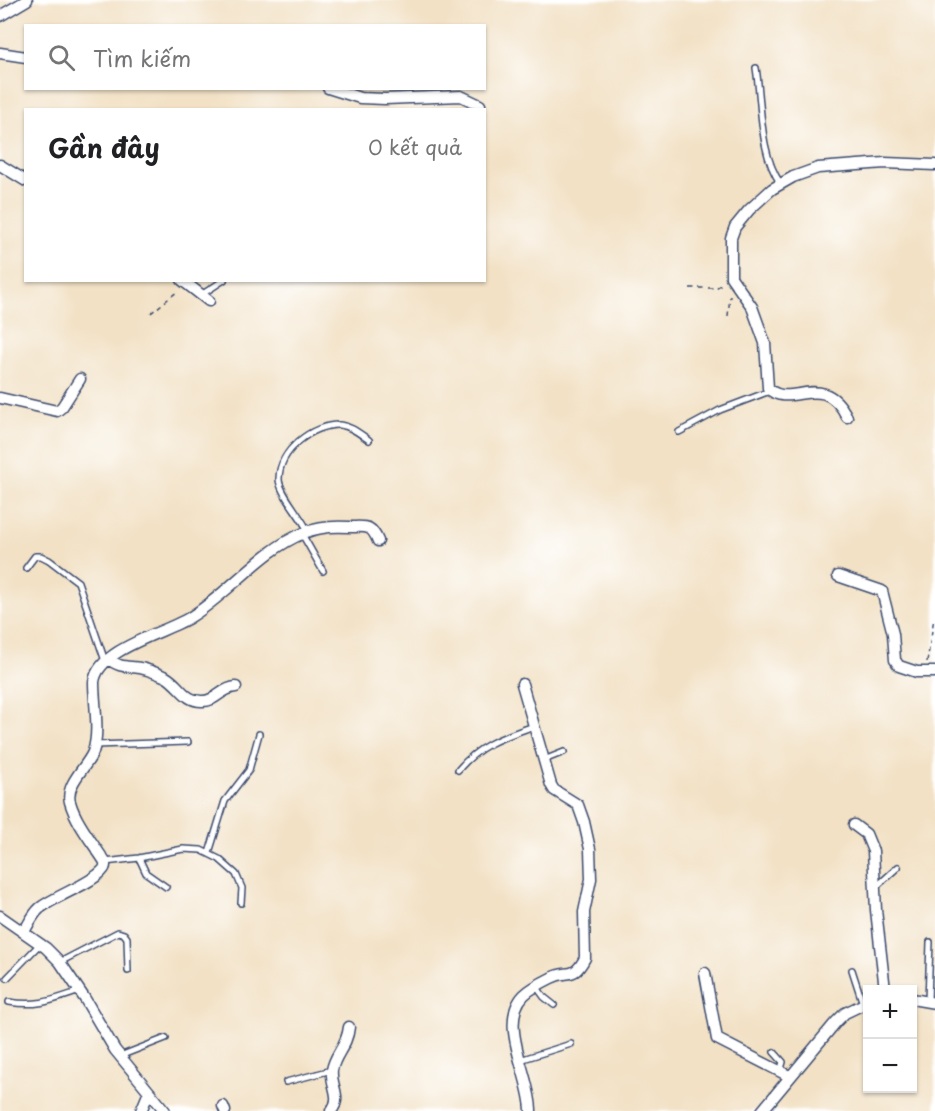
<!DOCTYPE html>
<html lang="vi">
<meta charset="utf-8">
<style>
:root{--surface:#fff;--page:#f2f2f2;--text:#202124;--muted:#757577;--line:#e0e0e0}
body{margin:0;font-family:"Playpen Sans",sans-serif;background:var(--page);color:var(--text)}
.controls{position:absolute;right:18px;bottom:18px;display:grid;overflow:hidden;border-radius:0px;box-shadow:0 2px 4px #0004}
.controls button{width:54px;height:54px;display:grid;place-items:center;padding:0;border:0;border-bottom:2px solid var(--line);background:var(--surface);color:var(--text);font:30px sans-serif}
.list{margin:0;padding:0;list-style:none}
h2{display:flex;justify-content:space-between;align-items:center;height:78px;margin:0;padding:0 24px;font-size:26px}
h2 small{font-size:20px;font-weight:400;color:var(--muted)}
.icon{flex:none;width:33px;height:33px;fill:none;stroke:currentColor;stroke-width:2;stroke-linecap:round;stroke-linejoin:round}
.map{position:relative;flex:none;width:935px;height:1111px;overflow:hidden}
.search{position:absolute;background:var(--surface);box-shadow:0 2px 4px #0004;left:24px;top:24px;width:462px;height:66px;display:flex;align-items:center;gap:15px;box-sizing:border-box;padding:0 21px;border-radius:0px;color:var(--muted);font-size:22px}
.panel{position:absolute;background:var(--surface);box-shadow:0 2px 4px #0004;left:24px;top:108px;width:462px;height:174px;border-radius:0px}
.map>svg:first-child{display:block}
.lines{fill:none;stroke-linecap:round;stroke-linejoin:round}
.service-casing{stroke:#3b4a6d;stroke-width:8}
.minor-casing{stroke:#3b4a6d;stroke-width:13}
.path{stroke:#3b4a6d;stroke-width:1.5;stroke-dasharray:4.5 4.5;stroke-linecap:butt}
.service{stroke:#fff;stroke-width:5}
.minor{stroke:#fff;stroke-width:10}
</style>
<div class="map">
<svg width="935" height="1111" viewBox="0 0 935 1111">
<rect width="100%" height="100%" fill="#fff"/>
<filter id="ink" filterUnits="userSpaceOnUse"><feTurbulence type="fractalNoise" baseFrequency=".0167" numOctaves="2"/><feDisplacementMap in="SourceGraphic" scale="12" xChannelSelector="R" yChannelSelector="G"/><feConvolveMatrix kernelMatrix="1 2 1 2 8 2 1 2 1" color-interpolation-filters="sRGB"/></filter>
<filter id="wash" filterUnits="userSpaceOnUse"><feTurbulence type="fractalNoise" baseFrequency=".008" numOctaves="4" result="noise"/><feDisplacementMap in="SourceGraphic" scale="24" xChannelSelector="R" yChannelSelector="G"/><feGaussianBlur stdDeviation="1.35" result="paint"/><feColorMatrix in="noise" values="0 0 0 0 0 0 0 0 0 0 0 0 0 0 0 0 0 1.4 0 .05"/><feComposite in="paint" operator="in"/></filter>
<g filter="url(#wash)">
<rect width="100%" height="100%" fill="#f2e1c5"/>
</g>
<g filter="url(#ink)">
<g class="lines">
<g class="service-casing">
<path id="service" d="M756 68C762 104 759 154 781 184
M201 295 224 280
M679 432 720 410 770 391
M308 531C301 516 279 492 279 479 279 450 313 424 340 425 351 426 360 434 369 440
M302 534 323 571
M26 568 35 556H41L49 560 78 582 105 661
M94 745 188 742
M544 760 564 752
M458 770C480 744 503 737 534 726
M209 853 225 801 249 770 259 734
M139 858 146 873 166 887
M105 862 139 858 183 849 201 850 219 859 236 874 242 888 241 903
M876 887 898 867
M60 962 118 932 124 934 127 938 128 971
M852 970 863 1004
M7 978 40 944
M536 986 544 997 554 1005
M928 1001 930 942
M9 1002C38 1007 53 1000 80 991
M774 1052 783 1062 780 1072
M120 1056 166 1038
M520 1060 571 1044
M286 1082 332 1070"/>
</g>
<g class="minor-casing">
<path id="minor" d="M0 16 27 0
M0 53 26 57
M328 88 360 98 385 99 461 96 480 105
M0 165 26 181
M182 280 209 301
M0 398 57 411 62 407 80 379
M847 417C823 368 790 411 768 388L765 343 752 307 731 277V238L735 227 749 210 772 189 793 177 818 168 885 163 935 165
M838 576 882 591 893 634 895 660 899 666 917 672H935
M109 659C119 668 128 666 140 668 147 669 159 674 166 677 180 685 185 702 203 701 217 701 221 688 236 687
M522 684 551 785 554 790 578 805 584 822 590 849 591 879 584 912 585 958C573 981 568 969 551 978 543 982 531 988 524 995 497 1023 531 1077 531 1111
M854 825 866 834 873 851 876 910 885 990
M0 916 46 948 60 962 85 999 115 1050 165 1111
M24 932C29 923 33 914 40 908 57 895 89 885 102 871 106 867 105 866 105 862 93 843 76 823 70 802 65 784 87 767 93 752 100 731 94 705 94 682 98 649 164 633 189 618 229 594 261 550 304 533 318 527 335 526 349 527 366 527 371 524 378 541
M705 973 717 1039 789 1076
M912 999 935 1003
M223 1106 225 1111
M141 1111 149 1092
M331 1111C343 1098 330 1085 332 1070 335 1053 347 1047 349 1027
M762 1111 836 1022 845 1013 868 1002"/>
</g>
<path class="path" d="M690 288H716L723 283
M151 313 178 291
M728 316 730 296
M927 662 934 618"/>
<use href="#service" class="service"/>
<use href="#minor" class="minor"/>
</g>
</g>
</svg>
<div class="controls">
<button>+</button>
<button>−</button>
</div>
<div class="search"><svg class="icon" aria-label="search" viewBox="0 0 24 24"><circle cx="10" cy="10" r="6"/><path d="M15 15l6 6"/></svg>Tìm kiếm</div>
<section class="panel">
<h2>Gần đây<small>0 kết quả</small></h2>
<ul class="list">
</ul>
</section>
</div>
